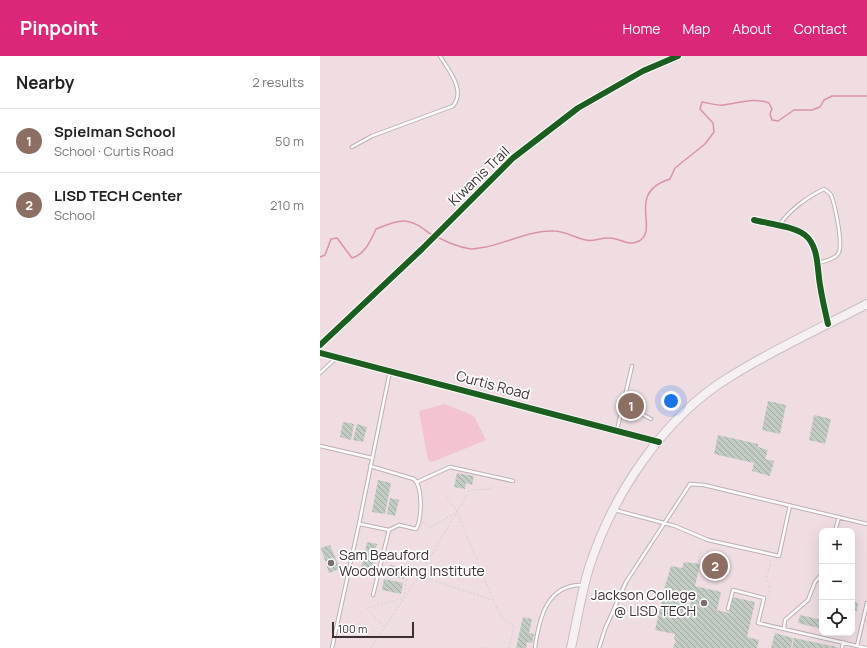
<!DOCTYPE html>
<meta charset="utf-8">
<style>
:root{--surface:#fff;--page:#f2f2f2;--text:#222;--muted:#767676;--line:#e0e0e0;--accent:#db2777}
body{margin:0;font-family:Manrope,sans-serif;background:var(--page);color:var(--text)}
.controls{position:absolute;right:12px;bottom:12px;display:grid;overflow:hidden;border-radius:8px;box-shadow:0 4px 16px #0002}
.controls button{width:36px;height:36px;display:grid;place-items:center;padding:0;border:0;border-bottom:1px solid var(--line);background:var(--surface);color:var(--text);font:20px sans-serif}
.scale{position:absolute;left:12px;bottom:10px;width:82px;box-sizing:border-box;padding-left:4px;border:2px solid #3d3034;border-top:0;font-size:11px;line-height:14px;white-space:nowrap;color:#3d3034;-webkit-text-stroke:3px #fff;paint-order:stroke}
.you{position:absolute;left:351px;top:345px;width:14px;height:14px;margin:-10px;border:3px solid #fff;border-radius:50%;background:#1a73e8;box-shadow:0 0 0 6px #1a73e833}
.badge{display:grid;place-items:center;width:26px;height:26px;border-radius:50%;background:var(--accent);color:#fff;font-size:13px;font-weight:700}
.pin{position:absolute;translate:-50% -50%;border:2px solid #fff;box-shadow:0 1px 4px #0006}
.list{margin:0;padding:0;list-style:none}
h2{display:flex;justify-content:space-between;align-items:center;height:52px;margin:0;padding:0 16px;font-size:17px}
h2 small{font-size:13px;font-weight:400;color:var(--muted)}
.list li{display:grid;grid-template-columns:26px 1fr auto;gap:12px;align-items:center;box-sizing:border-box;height:64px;padding:0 16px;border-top:1px solid var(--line)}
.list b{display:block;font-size:15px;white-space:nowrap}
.list p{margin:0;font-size:13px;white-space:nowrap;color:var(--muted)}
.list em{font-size:13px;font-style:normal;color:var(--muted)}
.icon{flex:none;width:22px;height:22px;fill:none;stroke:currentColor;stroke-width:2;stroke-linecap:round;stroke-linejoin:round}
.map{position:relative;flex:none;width:547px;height:592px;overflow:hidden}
header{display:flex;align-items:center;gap:24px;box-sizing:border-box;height:56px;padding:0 20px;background:var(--accent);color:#fff}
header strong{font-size:19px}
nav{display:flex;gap:22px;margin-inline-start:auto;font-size:14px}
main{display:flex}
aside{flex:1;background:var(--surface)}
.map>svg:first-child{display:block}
.pitch{fill:#f3c3d2}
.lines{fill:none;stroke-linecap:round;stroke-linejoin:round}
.stream{stroke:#da92ab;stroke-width:1.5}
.building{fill:url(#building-back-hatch)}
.lane-casing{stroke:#bdafb3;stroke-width:4.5}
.street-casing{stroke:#bdafb3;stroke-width:7}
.primary-casing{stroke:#c7bec1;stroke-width:10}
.path{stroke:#d6d0d2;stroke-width:1;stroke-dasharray:2 2;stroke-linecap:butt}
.lane{stroke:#fdfafb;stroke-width:2.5}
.street{stroke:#fdfafb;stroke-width:5}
.primary{stroke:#f7f0f2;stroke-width:8}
.cycleway-casing{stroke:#fff;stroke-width:8}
.cycleway{stroke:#1b5e20;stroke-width:6}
.poi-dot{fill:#7b6d71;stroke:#fff;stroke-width:1.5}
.labels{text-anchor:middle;stroke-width:3.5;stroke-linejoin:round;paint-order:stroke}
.street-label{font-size:14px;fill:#3d3034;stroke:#fff}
.poi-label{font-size:14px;fill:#3d3034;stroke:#fff;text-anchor:start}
</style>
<header>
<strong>Pinpoint</strong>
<nav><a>Home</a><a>Map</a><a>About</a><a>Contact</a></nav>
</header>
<main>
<aside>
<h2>Nearby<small>2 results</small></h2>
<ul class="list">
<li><span class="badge" style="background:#8d6e63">1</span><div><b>Spielman School</b><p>School · Curtis Road</p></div><em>50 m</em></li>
<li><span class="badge" style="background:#8d6e63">2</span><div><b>LISD TECH Center</b><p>School</p></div><em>210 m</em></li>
</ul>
</aside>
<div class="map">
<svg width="547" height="592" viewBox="0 0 547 592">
<defs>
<pattern id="building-back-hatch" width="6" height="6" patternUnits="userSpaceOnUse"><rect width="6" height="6" fill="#c2ccc3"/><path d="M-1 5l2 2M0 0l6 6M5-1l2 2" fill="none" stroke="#9fa69f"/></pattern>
</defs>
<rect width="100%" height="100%" fill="#efdde2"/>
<path class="pitch" d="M125 348 154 360 166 384 112 406 108 404 99 355Z"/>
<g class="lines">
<path class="stream" d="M0 201 5 199 11 183 17 182 32 202C45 198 50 186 56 173 64 170 76 164 85 165 95 166 102 172 109 177 123 184 136 191 151 193 156 193 162 191 166 191 189 186 211 174 234 175 245 175 255 182 266 184 273 186 282 181 290 182 300 182 308 191 319 185 340 173 305 137 350 123L355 112 385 88 394 76 393 67 380 53 382 46C389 47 397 50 404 49 420 47 433 41 449 47L452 53 450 58 452 64 458 65 474 54H492L500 51 504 44 512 40H547"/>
</g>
<path class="building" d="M448 345 466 349 460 378 442 374Z
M494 359 511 363 505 388 489 384Z
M23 366 34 368 31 384 20 381Z
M37 368 47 371 43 386 33 384Z
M398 379 438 388V391L448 394 445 403 454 405 450 420 432 415 434 407 394 398Z
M137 417 154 420 152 429 146 427 145 433 134 431Z
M58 424 71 427 65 458 52 456Z
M70 442 79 444 75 460 67 458Z
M47 486 57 488 51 514 41 512Z
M10 489 20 513 9 517 1 492Z
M364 506 380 508 375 530 401 536 397 554 409 557 412 541 435 546 427 581 439 584 437 592H353L356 584 354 583 355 578 335 574 343 541 370 548 371 544 343 537 351 510 362 512Z
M70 509 86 512 84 523 68 520Z
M64 523 83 527 81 538 62 534Z
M532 545 538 547 537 555 532 553Z
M480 559 502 564V573L478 567Z
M203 561 212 563 209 577 214 578 212 587 207 586 206 592H196Z
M455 577 473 582 471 592H451Z
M474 582 517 591V592H472Z"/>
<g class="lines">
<g class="lane-casing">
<path id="lane" d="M32 91 52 80 133 50C146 34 129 15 120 0
M459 170C468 155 487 141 504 133 507 135 509 136 511 139 515 149 524 190 518 198 514 204 504 205 498 207
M0 317 16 302
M303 348 331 363
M297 374 312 310
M0 390 52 402
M97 426 130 411 193 425
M295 454 355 470 388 484 459 500 470 449
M40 468 69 474 79 469 96 473C102 463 103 431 94 423L50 410
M515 475 519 461
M30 512 57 520
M53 539 69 474
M408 553 413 534 444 542 438 567 546 592
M464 573 465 564 488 544 495 526 502 518
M537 590 547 547
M12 592 39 468 70 315
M215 592C219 562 227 528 263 529
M279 592 285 573 306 526 370 428 384 429 547 468
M522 592 523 586"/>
</g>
<g class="street-casing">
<path id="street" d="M434 164C450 168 472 170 485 179 499 190 497 213 500 229 502 242 505 255 508 268
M0 297 339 386"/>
</g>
<g class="primary-casing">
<path id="primary" d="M251 592C257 565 261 538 269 512 292 440 343 362 408 322 452 294 501 272 547 248"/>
</g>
<path class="path" d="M127 441 137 456 177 553 183 562 194 570 189 592
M102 466 111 471 137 456
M378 506 381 492
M448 540 450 529 446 525 451 503
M64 571 47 552 84 542 87 519 105 522 173 544
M51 592 98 521 150 434 171 433 174 429
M161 592H169"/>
<use href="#lane" class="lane"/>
<use href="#street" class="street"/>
<use href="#primary" class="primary"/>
<g class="cycleway-casing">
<path id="cycleway" d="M434 164C450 168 472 170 485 179 499 190 497 213 500 229 502 242 505 255 508 268
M0 289 102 193 193 102 258 52 323 15 358 0
M0 297 339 386"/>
</g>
<use href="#cycleway" class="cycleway"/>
</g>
<g class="poi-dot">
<circle cx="11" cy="507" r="4"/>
<circle cx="384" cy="547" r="4"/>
</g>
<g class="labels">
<g class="street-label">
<text transform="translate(159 120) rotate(-44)" y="5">Kiwanis Trail</text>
<text transform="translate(173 329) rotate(15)" y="5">Curtis Road</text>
</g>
<g class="poi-label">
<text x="19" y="504">Sam Beauford<tspan x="19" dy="16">Woodworking Institute</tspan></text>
<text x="376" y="544" text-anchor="end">Jackson College<tspan x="376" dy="16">@ LISD TECH</tspan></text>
</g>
</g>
</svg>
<div class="controls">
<button>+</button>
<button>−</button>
<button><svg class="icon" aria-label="locate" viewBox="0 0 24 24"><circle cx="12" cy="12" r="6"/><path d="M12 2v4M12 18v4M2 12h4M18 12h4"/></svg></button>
</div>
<div class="scale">100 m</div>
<div class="you"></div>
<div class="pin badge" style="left:311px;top:350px;background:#8d6e63">1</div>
<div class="pin badge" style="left:395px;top:510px;background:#8d6e63">2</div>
</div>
</main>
